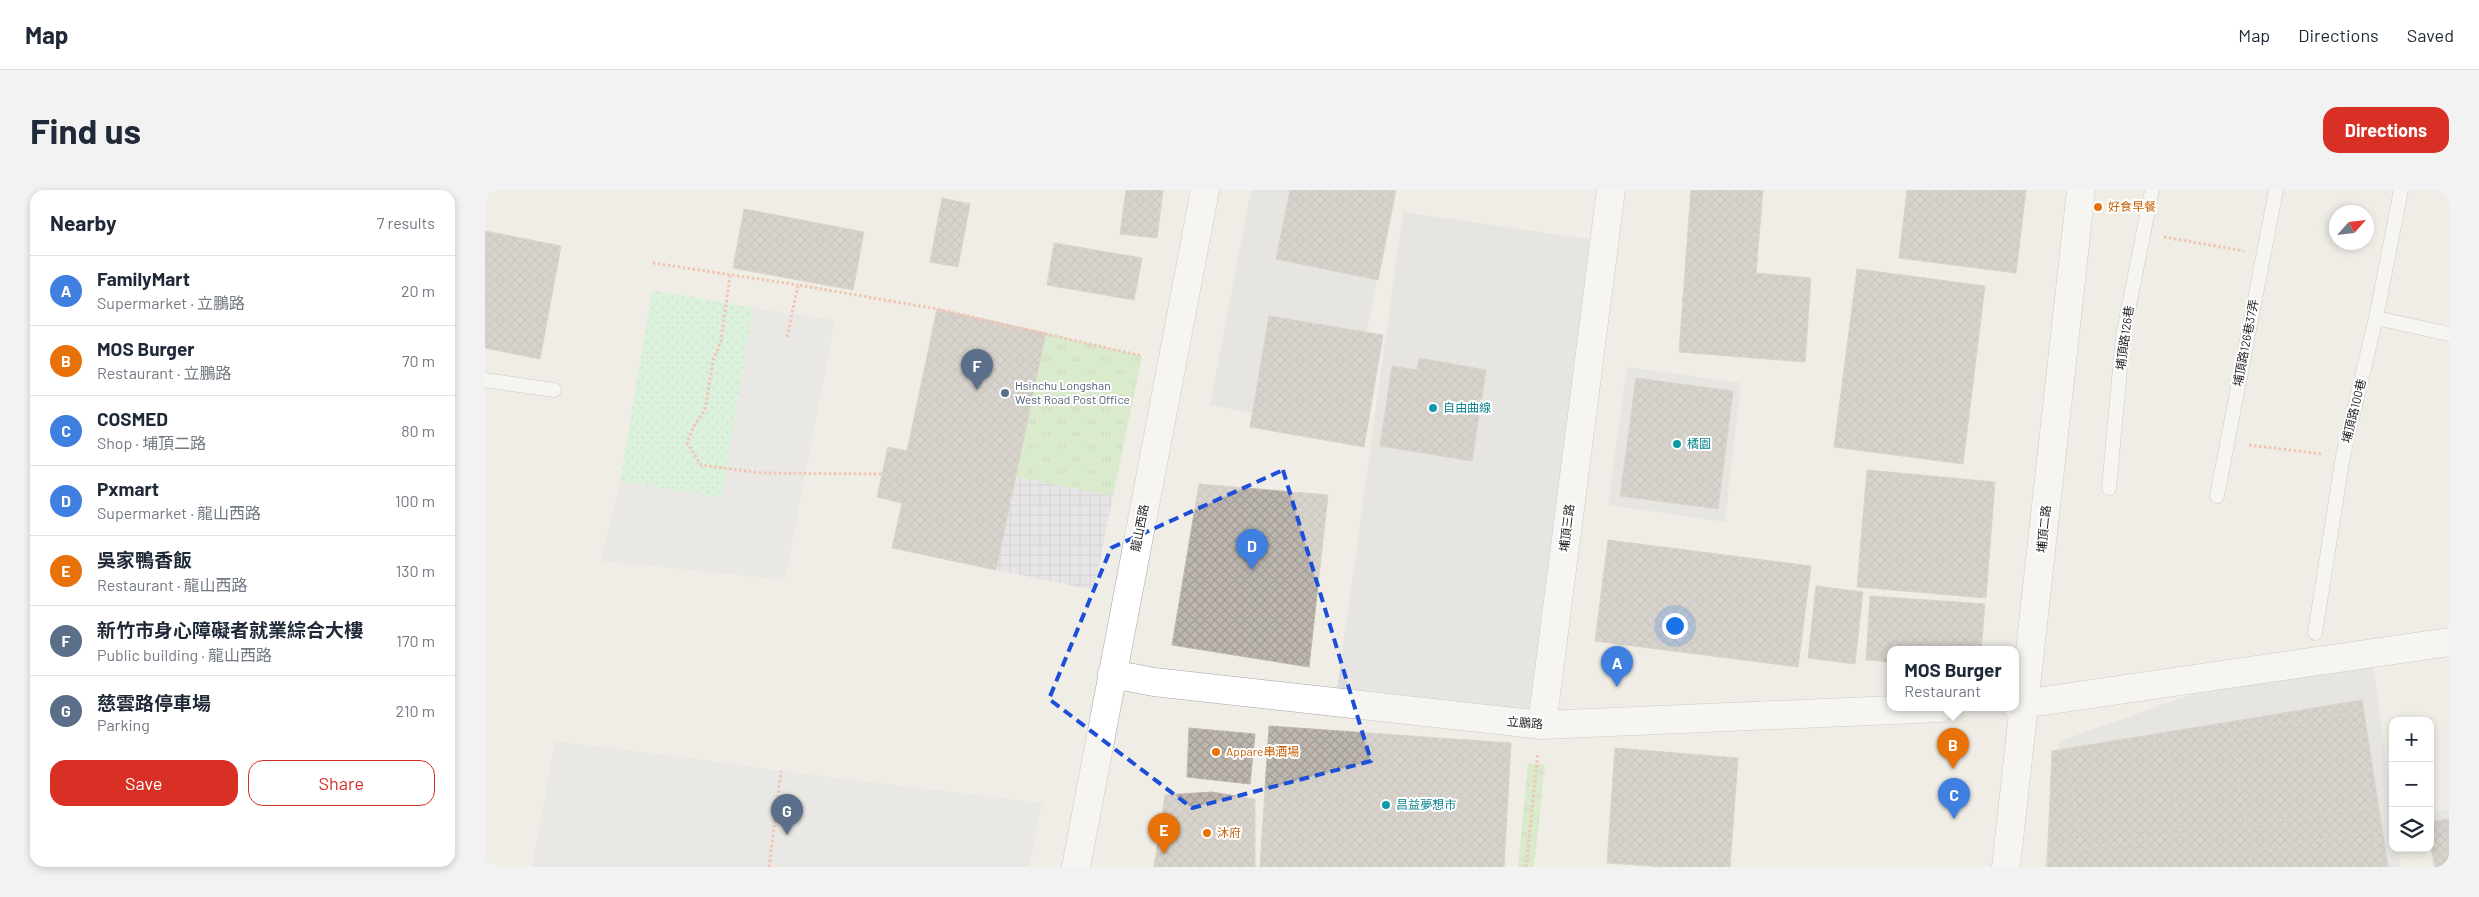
<!DOCTYPE html>
<meta charset="utf-8">
<style>
:root{--surface:#fff;--page:#f2f2f3;--text:#1f2937;--muted:#747a83;--line:#e0e1e3;--accent:#d93025}
body{margin:0;font-family:Barlow,"Noto Sans TC",sans-serif;background:var(--page);color:var(--text)}
.controls{position:absolute;right:15px;bottom:15px;display:grid;overflow:hidden;border-radius:10px;box-shadow:0 2px 8px #0003}
.controls button{width:45px;height:45px;display:grid;place-items:center;padding:0;border:0;border-bottom:1px solid var(--line);background:var(--surface);color:var(--text);font:25px sans-serif}
.compass{position:absolute;left:1844px;top:15px;width:45px;height:45px;border-radius:50%;background:var(--surface);box-shadow:0 2px 8px #0003;rotate:63deg}
.you{position:absolute;left:1189px;top:435px;width:18px;height:18px;margin:-12px;border:4px solid #fff;border-radius:50%;background:#1a73e8;box-shadow:0 0 0 8px #1a73e833}
.badge{display:grid;place-items:center;width:32px;height:32px;border-radius:50%;background:var(--accent);color:#fff;font-size:16px;font-weight:700}
.pin{position:absolute;translate:-50% -41px;filter:drop-shadow(0 1px 2px #0008)}
.pin::after{content:'';position:absolute;top:26px;width:18px;height:15px;background:inherit;clip-path:polygon(0 0,100% 0,50% 100%)}
.popup{position:absolute;left:1402px;top:456px;width:132px;height:65px;box-sizing:border-box;display:grid;place-content:center;border-radius:10px;background:var(--surface);filter:drop-shadow(0 1px 4px #0005);font-size:16px;white-space:nowrap;color:var(--muted)}
.popup b{font-size:19px;color:var(--text)}
.popup::after{content:'';position:absolute;left:50%;top:100%;margin-left:-10px;border:10px solid transparent;border-top-color:var(--surface)}
.list{margin:0;padding:0;list-style:none}
h2{display:flex;justify-content:space-between;align-items:center;height:65px;margin:0;padding:0 20px;font-size:21px}
h2 small{font-size:16px;font-weight:400;color:var(--muted)}
.list li{display:grid;grid-template-columns:32px 1fr auto;gap:15px;align-items:center;box-sizing:border-box;height:70px;padding:0 20px;border-top:1px solid var(--line)}
.list b{display:block;font-size:19px;white-space:nowrap}
.list p{margin:0;font-size:16px;white-space:nowrap;color:var(--muted)}
.list em{font-size:16px;font-style:normal;color:var(--muted)}
.actions{display:flex;gap:10px;padding:15px 20px}
.actions a{flex:1;padding:11px 0;border:1px solid var(--accent);border-radius:15px;text-align:center;font-size:18px;color:var(--accent)}
.actions .main{background:var(--accent);color:#fff}
.icon{flex:none;width:28px;height:28px;fill:none;stroke:currentColor;stroke-width:2;stroke-linecap:round;stroke-linejoin:round}
.map{position:relative;flex:none;width:1964px;height:677px;overflow:hidden;border-radius:15px}
header{display:flex;align-items:center;gap:30px;box-sizing:border-box;height:70px;padding:0 25px;background:var(--surface);border-bottom:1px solid var(--line)}
header strong{font-size:24px}
nav{display:flex;gap:28px;margin-inline-start:auto;font-size:18px}
.intro{display:flex;align-items:center;justify-content:space-between;box-sizing:border-box;height:120px;padding:0 30px}
h1{margin:0;font-size:35px}
.button{padding:12px 22px;border-radius:15px;background:var(--accent);color:#fff;font-size:18px;font-weight:700}
main{display:flex;gap:30px;padding:0 30px}
aside{flex:1;background:var(--surface);border-radius:15px;box-shadow:0 2px 8px #0003}
.map>svg:first-child{display:block}
.residential{fill:#dddcdc}
.grass{fill:url(#grass-tufts)}
.park{fill:url(#park-dots)}
.parking{fill:#e3e3e3}
.plaza{fill:url(#plaza-grid)}
.building{fill:url(#building-cross-hatch);stroke:#c0b7a9}
.lines{fill:none;stroke-linecap:round;stroke-linejoin:round}
.service-casing{stroke:#a3a3a3;stroke-width:15}
.minor-casing{stroke:#a3a3a3;stroke-width:29}
.path{stroke:#f39473;stroke-width:3;stroke-dasharray:2.5 2.5;stroke-linecap:butt}
.service{stroke:#fff;stroke-width:14}
.minor{stroke:#fff;stroke-width:28}
.marked{fill:none;stroke:#1d4ed8;stroke-width:4;stroke-dasharray:10 6;stroke-linejoin:round}
.food-dot{fill:#e8710a;stroke:#fff;stroke-width:2}
.service-dot{fill:#5c6f8a;stroke:#fff;stroke-width:2}
.culture-dot{fill:#0f9aa8;stroke:#fff;stroke-width:2}
.labels{text-anchor:middle;stroke-width:4;stroke-linejoin:round;paint-order:stroke}
.food-label{font-size:12px;fill:#c56008;stroke:#fff;text-anchor:start}
.street-label{font-size:12px;fill:#1f1f1f;stroke:#fff}
.service-label{font-size:12px;fill:#4e5e75;stroke:#fff;text-anchor:start}
.culture-label{font-size:12px;fill:#0d838f;stroke:#fff;text-anchor:start}
</style>
<header>
<strong>Map</strong>
<nav><a>Map</a><a>Directions</a><a>Saved</a></nav>
</header>
<div class="intro"><h1>Find us</h1><a class="button">Directions</a></div>
<main>
<aside>
<h2>Nearby<small>7 results</small></h2>
<ul class="list">
<li><span class="badge" style="background:#3f7fe0">A</span><div><b>FamilyMart</b><p>Supermarket · 立鵬路</p></div><em>20 m</em></li>
<li><span class="badge" style="background:#e8710a">B</span><div><b>MOS Burger</b><p>Restaurant · 立鵬路</p></div><em>70 m</em></li>
<li><span class="badge" style="background:#3f7fe0">C</span><div><b>COSMED</b><p>Shop · 埔頂二路</p></div><em>80 m</em></li>
<li><span class="badge" style="background:#3f7fe0">D</span><div><b>Pxmart</b><p>Supermarket · 龍山西路</p></div><em>100 m</em></li>
<li><span class="badge" style="background:#e8710a">E</span><div><b>吳家鴨香飯</b><p>Restaurant · 龍山西路</p></div><em>130 m</em></li>
<li><span class="badge" style="background:#5c6f8a">F</span><div><b>新竹市身心障礙者就業綜合大樓</b><p>Public building · 龍山西路</p></div><em>170 m</em></li>
<li><span class="badge" style="background:#5c6f8a">G</span><div><b>慈雲路停車場</b><p>Parking</p></div><em>210 m</em></li>
</ul>
<div class="actions"><a class="main">Save</a><a>Share</a></div>
</aside>
<div class="map">
<svg width="1964" height="677" viewBox="0 0 1964 677">
<defs>
<pattern id="grass-tufts" width="24" height="20" patternUnits="userSpaceOnUse" patternTransform="scale(1.25)"><rect width="24" height="20" fill="#c1e7ae"/><path d="M3 7l-1-3M5 7V3M7 7l1-3M15 17l-1-3M17 17v-4M19 17l1-3" fill="none" stroke="#a5c695"/></pattern>
<pattern id="park-dots" width="8" height="8" patternUnits="userSpaceOnUse" patternTransform="scale(1.25)"><rect width="8" height="8" fill="#c5f7d1"/><path d="M2 2h.1M6 6h.1" fill="none" stroke="#a9d3b3" stroke-width="1.8" stroke-linecap="round"/></pattern>
<pattern id="plaza-grid" width="8" height="8" patternUnits="userSpaceOnUse" patternTransform="scale(1.25)"><rect width="8" height="8" fill="#dcdae5"/><path d="M0 4h8M4 0v8" fill="none" stroke="#bcbbc4"/></pattern>
<pattern id="building-cross-hatch" width="8" height="8" patternUnits="userSpaceOnUse" patternTransform="scale(1.25)"><rect width="8" height="8" fill="#bcb6af"/><path d="M0 0l8 8M0 8l8-8" fill="none" stroke="#a19c96"/></pattern>
</defs>
<rect width="100%" height="100%" fill="#efede6"/>
<path class="residential" d="M766 0H909L863 242 725 215Z
M918 22 1117 51 1050 529 852 500Z
M1142 177 1256 193 1240 332 1123 315Z
M1886 462 1908 617V658H1913L1916 677H1559L1575 551 1787 476Z
M1964 619V677H1948L1945 658V622Z"/>
<path class="grass" d="M561 143 657 166 628 306 530 287Z
M1043 573 1060 575 1049 677H1033Z"/>
<path class="park" d="M167 100 268 118 237 308 135 291Z"/>
<path class="parking" d="M268 118 350 130 300 390 116 371 135 291 237 308Z
M70 551 213 569 296 581 557 613 544 677H47Z"/>
<path class="plaza" d="M530 287 628 306 609 400 511 380Z"/>
<path class="building" d="M641 0H678L672 48 635 44Z
M805 0H911L893 90 791 69Z
M1206 0H1278L1271 83 1326 88 1320 172 1194 162Z
M1422 0H1541L1531 83 1414 68Z
M457 8 485 14 473 77 445 72Z
M259 19 379 42 368 100 248 78Z
M0 41 76 56 55 169 0 158Z
M569 53 657 68 649 110 562 95Z
M1372 79 1500 96 1478 274 1349 257Z
M452 119 561 143 511 380 407 358 417 313 392 307 403 257 422 261Z
M784 126 898 145 879 257 765 237Z
M934 168 1001 180 987 271 895 256 907 176 932 180Z
M1151 188 1248 201 1233 319 1135 306Z
M1382 280 1510 292 1501 408 1372 397Z
M714 294 843 305 824 477 687 455Z
M1123 350 1326 376 1313 477 1110 451Z
M1331 396 1378 402 1370 474 1323 468Z
M1385 406 1500 414 1496 460H1406V472L1381 470Z
M1877 510 1903 677H1562L1567 561Z
M1872 522 1887 617 1761 636 1746 541Z
M784 536 1026 553 1019 677H775Z
M704 538 770 544 765 594 702 587Z
M1681 548 1696 644 1597 659 1582 563Z
M1130 558 1253 568 1245 677H1181L1122 673Z
M727 602 770 609V677H669L680 605Z
M1964 629V677H1950L1945 650V632Z
M1889 642 1895 677H1767L1764 661Z"/>
<g class="lines">
<g class="service-casing">
<path id="service" d="M1891 128 1964 144
M0 190 69 200
M1624 298 1638 146 1667 0
M1732 306 1791 0
M1830 443 1858 266 1891 128 1916 0"/>
</g>
<g class="minor-casing">
<path id="minor" d="M627 484 669 492 1057 535 1455 518
M1530 515 1964 452
M1057 535 1126 0
M591 677 720 0
M1521 677 1596 0"/>
</g>
<path class="path" d="M1679 47 1759 61
M168 73 313 95
M245 85 236 151 228 171 220 220 210 234 202 253 216 275 276 283 397 284
M302 147 313 95 452 119 657 166
M1764 255 1837 264
M284 677 296 581
M1041 677 1053 563"/>
<use href="#service" class="service"/>
<use href="#minor" class="minor"/>
</g>
<path d="M0 0H1964V677H0ZM798 280 886 571 707 618 564 509 626 358Z" fill="#efede6" fill-opacity=".55" fill-rule="evenodd"/>
<path class="marked" d="M798 280 886 571 707 618 564 509 626 358Z"/>
<g class="food-dot">
<circle cx="1613" cy="17" r="5"/>
<circle cx="731" cy="562" r="5"/>
<circle cx="722" cy="643" r="5"/>
</g>
<circle class="service-dot" cx="520" cy="203" r="5"/>
<g class="culture-dot">
<circle cx="948" cy="218" r="5"/>
<circle cx="1192" cy="254" r="5"/>
<circle cx="901" cy="615" r="5"/>
</g>
<g class="labels">
<g class="food-label">
<text x="1623" y="21">好食早餐</text>
<text x="741" y="566">Appare串酒場</text>
<text x="732" y="647">沐府</text>
</g>
<g class="street-label">
<text transform="translate(1640 148) rotate(-82)" y="4">埔頂路126巷</text>
<text transform="translate(1761 153) rotate(-79)" y="4">埔頂路126巷37弄</text>
<text transform="translate(1869 221) rotate(-76)" y="4">埔頂路100巷</text>
<text transform="translate(655 338) rotate(-79)" y="4">龍山西路</text>
<text transform="translate(1082 338) rotate(-83)" y="4">埔頂三路</text>
<text transform="translate(1559 339) rotate(-84)" y="4">埔頂二路</text>
<text transform="translate(1040 533) rotate(5)" y="4">立鵬路</text>
</g>
<g class="service-label">
<text x="530" y="200">Hsinchu Longshan<tspan x="530" dy="14">West Road Post Office</tspan></text>
</g>
<g class="culture-label">
<text x="958" y="222">自由曲線</text>
<text x="1202" y="258">橘園</text>
<text x="911" y="619">昌益夢想市</text>
</g>
</g>
</svg>
<div class="controls">
<button>+</button>
<button>−</button>
<button><svg class="icon" aria-label="layers" viewBox="0 0 24 24"><path d="M12 4l9 5-9 5-9-5zM3 14l9 5 9-5"/></svg></button>
</div>
<svg class="compass" viewBox="-18 -18 36 36"><path d="M0-13l5 13h-10z" fill="#e53935"/><path d="M0 13l5-13h-10z" fill="#747a83"/></svg>
<div class="you"></div>
<div class="pin badge" style="left:1132px;top:497px;background:#3f7fe0">A</div>
<div class="pin badge" style="left:1468px;top:579px;background:#e8710a">B</div>
<div class="popup"><b>MOS Burger</b>Restaurant</div>
<div class="pin badge" style="left:1469px;top:629px;background:#3f7fe0">C</div>
<div class="pin badge" style="left:767px;top:380px;background:#3f7fe0">D</div>
<div class="pin badge" style="left:679px;top:664px;background:#e8710a">E</div>
<div class="pin badge" style="left:492px;top:200px;background:#5c6f8a">F</div>
<div class="pin badge" style="left:302px;top:645px;background:#5c6f8a">G</div>
</div>
</main>
